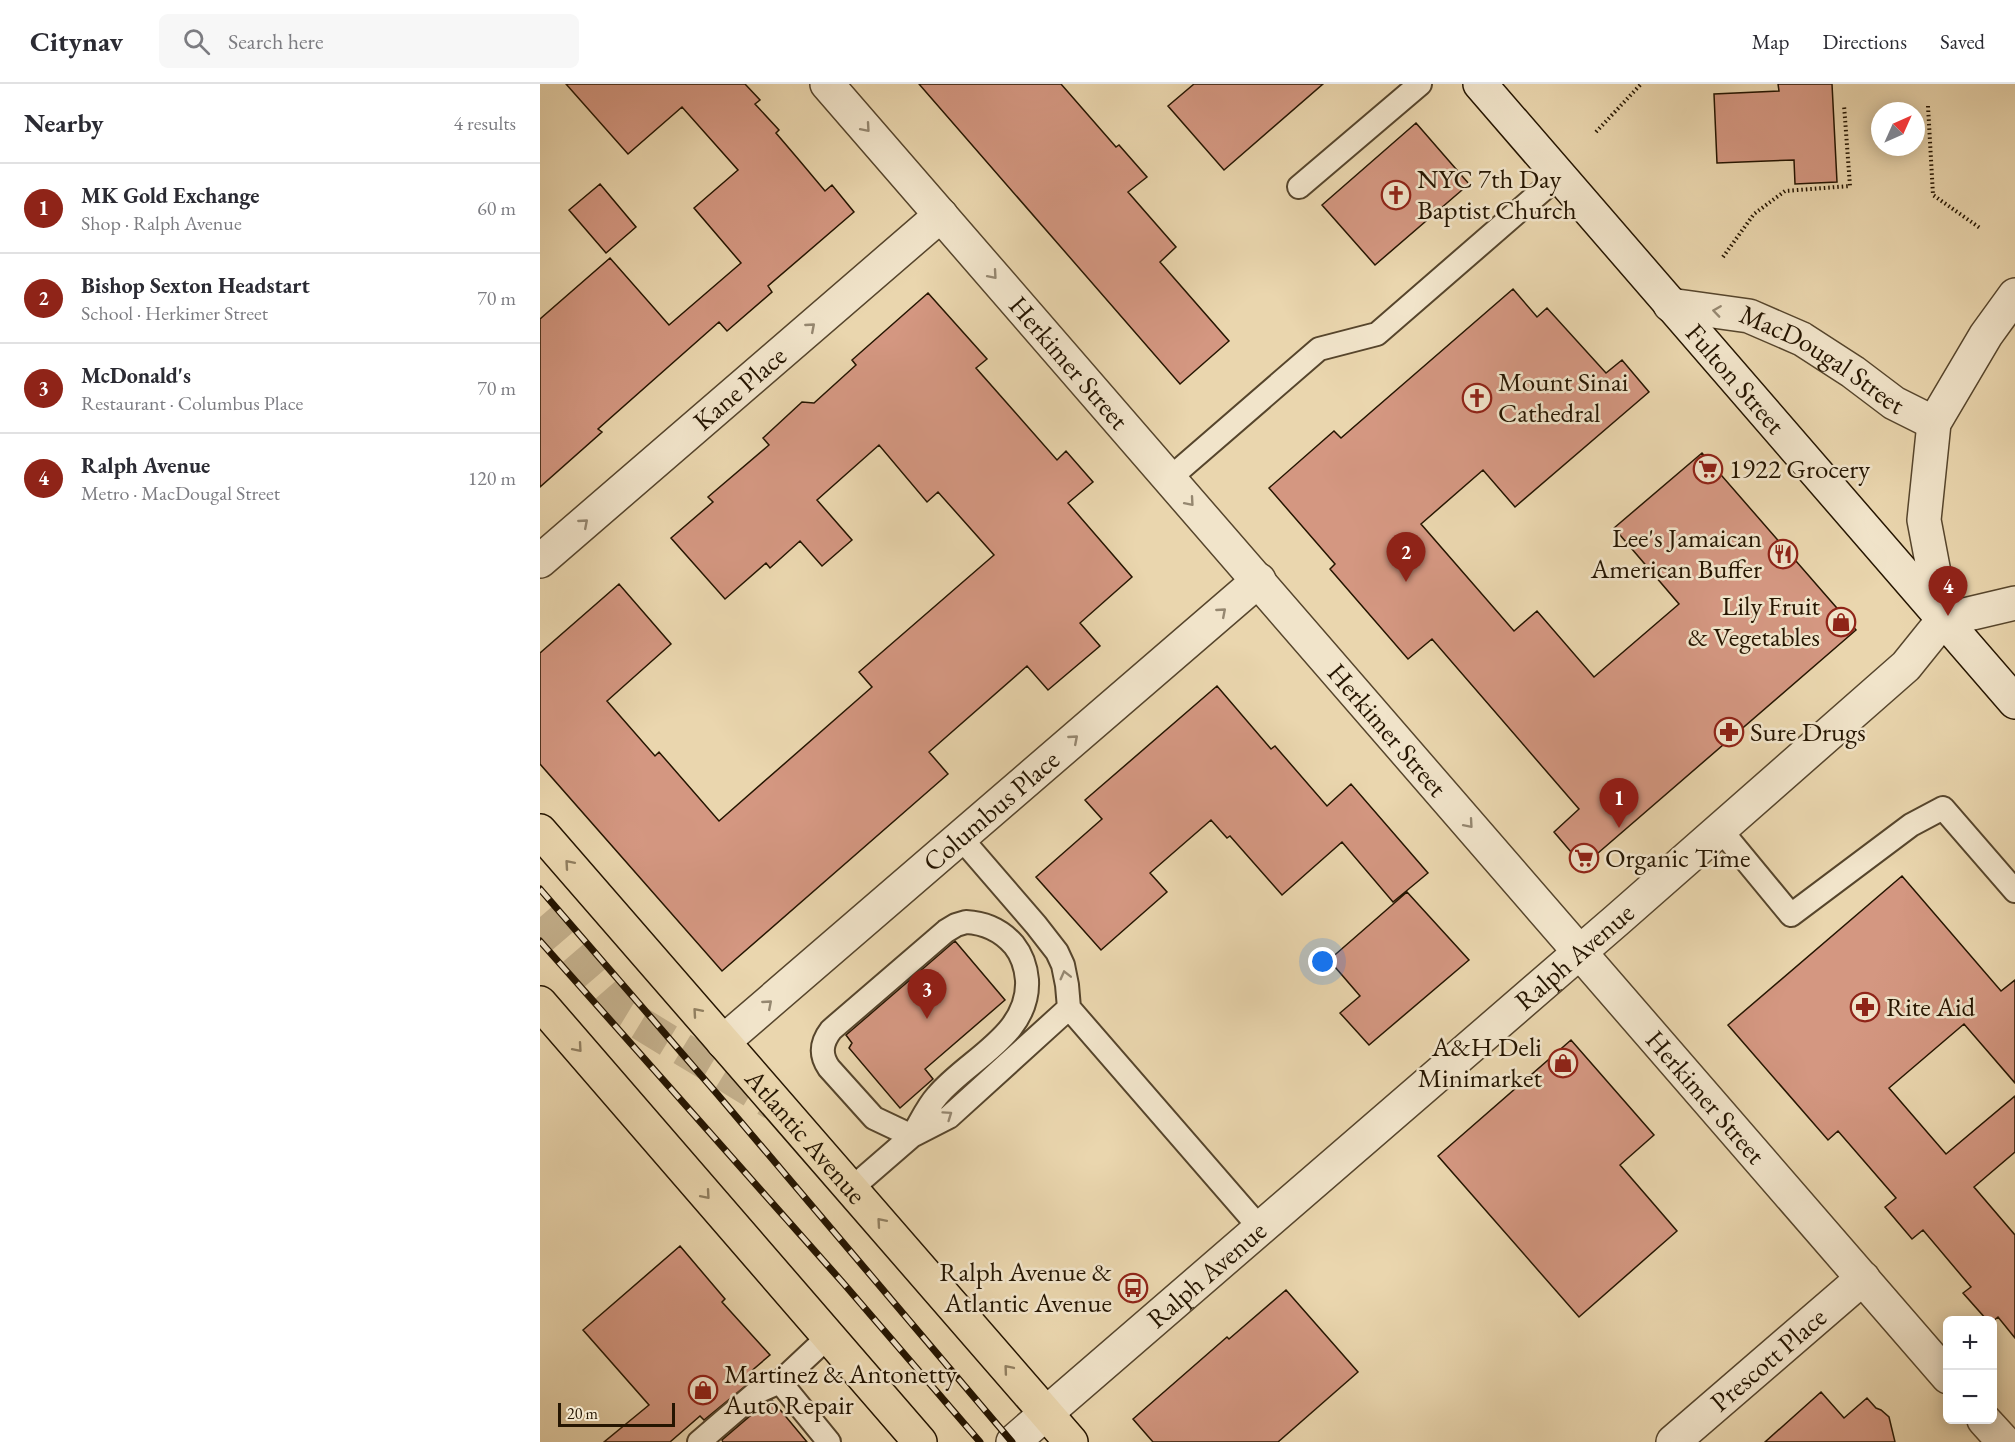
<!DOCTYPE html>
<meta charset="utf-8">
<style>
:root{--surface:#fff;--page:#f7f7f7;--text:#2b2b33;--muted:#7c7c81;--line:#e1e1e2;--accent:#8f2418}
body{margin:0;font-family:"EB Garamond",serif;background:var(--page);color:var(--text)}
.controls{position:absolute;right:18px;bottom:18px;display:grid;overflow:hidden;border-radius:9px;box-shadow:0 3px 15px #0003}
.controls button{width:54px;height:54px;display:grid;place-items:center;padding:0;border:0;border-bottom:2px solid var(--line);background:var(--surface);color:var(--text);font:30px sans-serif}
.compass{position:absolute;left:1331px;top:18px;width:54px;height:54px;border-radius:50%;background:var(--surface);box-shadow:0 3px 15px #0003;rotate:45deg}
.scale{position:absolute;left:18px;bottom:15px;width:117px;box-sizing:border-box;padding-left:6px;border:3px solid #251501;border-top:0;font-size:16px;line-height:21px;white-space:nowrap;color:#251501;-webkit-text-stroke:4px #f1e4ca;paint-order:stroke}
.you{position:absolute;left:783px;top:878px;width:21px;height:21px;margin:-15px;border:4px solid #fff;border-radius:50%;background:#1a73e8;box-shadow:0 0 0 9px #1a73e833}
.badge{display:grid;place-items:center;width:39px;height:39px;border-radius:50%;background:var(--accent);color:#fff;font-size:20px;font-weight:700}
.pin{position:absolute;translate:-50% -50px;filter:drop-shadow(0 2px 3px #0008)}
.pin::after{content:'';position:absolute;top:32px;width:21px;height:18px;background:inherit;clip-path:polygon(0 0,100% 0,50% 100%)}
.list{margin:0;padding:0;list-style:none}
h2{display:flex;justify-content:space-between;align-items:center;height:78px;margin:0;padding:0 24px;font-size:26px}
h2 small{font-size:20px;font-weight:400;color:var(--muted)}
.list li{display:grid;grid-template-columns:39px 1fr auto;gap:18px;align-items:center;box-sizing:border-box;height:90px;padding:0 24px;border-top:2px solid var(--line)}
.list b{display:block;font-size:22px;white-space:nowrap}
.list p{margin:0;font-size:20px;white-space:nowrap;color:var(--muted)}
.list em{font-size:20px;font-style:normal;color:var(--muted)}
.icon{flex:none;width:33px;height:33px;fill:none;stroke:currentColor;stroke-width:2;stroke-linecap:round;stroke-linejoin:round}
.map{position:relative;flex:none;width:1475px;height:1358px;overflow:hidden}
header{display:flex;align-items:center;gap:36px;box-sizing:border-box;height:84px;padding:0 30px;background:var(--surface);border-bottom:2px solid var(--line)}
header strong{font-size:28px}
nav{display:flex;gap:33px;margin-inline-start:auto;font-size:21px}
.search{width:420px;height:54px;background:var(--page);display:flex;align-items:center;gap:15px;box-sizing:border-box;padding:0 21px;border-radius:9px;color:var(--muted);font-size:22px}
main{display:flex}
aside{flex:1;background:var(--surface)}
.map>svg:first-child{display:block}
.building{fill:#d49781;stroke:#251501;stroke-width:1.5}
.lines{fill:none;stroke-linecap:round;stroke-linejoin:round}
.primary-tunnel{stroke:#c3af8b;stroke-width:33;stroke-dasharray:33 16;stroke-linecap:butt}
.service-casing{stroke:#56452c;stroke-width:26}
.minor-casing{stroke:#56452c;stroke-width:36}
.secondary-casing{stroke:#251501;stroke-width:36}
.primary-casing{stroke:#251501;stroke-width:36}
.path{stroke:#251501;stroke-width:4;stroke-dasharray:1.5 3;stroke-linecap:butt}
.service{stroke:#f1e4ca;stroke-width:22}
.minor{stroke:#f1e4ca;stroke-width:33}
.secondary{stroke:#f1e4ca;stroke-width:33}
.primary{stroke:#ead6ae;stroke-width:33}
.rail-casing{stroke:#251501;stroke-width:7}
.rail{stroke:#f1e4ca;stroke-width:4.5;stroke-dasharray:14;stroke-linecap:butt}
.oneway{stroke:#958770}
.oneway2{stroke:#917f60}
.labels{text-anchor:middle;stroke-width:5;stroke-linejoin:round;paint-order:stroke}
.poi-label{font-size:27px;fill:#251501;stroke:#f1e4ca;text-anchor:start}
.street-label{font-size:27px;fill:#251501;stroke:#f1e4ca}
</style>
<header>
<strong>Citynav</strong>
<div class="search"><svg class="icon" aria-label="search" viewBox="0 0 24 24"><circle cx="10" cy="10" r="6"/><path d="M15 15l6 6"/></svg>Search here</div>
<nav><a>Map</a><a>Directions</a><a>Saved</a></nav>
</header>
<main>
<aside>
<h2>Nearby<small>4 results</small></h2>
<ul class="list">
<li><span class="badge">1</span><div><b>MK Gold Exchange</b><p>Shop · Ralph Avenue</p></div><em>60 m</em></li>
<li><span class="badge">2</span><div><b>Bishop Sexton Headstart</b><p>School · Herkimer Street</p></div><em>70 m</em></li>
<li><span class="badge">3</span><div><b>McDonald's</b><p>Restaurant · Columbus Place</p></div><em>70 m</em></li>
<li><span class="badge">4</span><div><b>Ralph Avenue</b><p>Metro · MacDougal Street</p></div><em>120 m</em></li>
</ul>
</aside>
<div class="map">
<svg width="1475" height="1358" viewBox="0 0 1475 1358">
<rect width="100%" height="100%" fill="#ead6ae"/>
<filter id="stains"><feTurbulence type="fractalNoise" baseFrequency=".00333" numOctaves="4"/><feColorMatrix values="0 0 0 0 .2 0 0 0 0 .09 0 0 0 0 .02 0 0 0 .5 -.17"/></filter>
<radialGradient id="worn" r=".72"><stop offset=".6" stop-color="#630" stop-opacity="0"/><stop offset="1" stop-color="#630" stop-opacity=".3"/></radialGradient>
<path class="building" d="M26 0H205L220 16 215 20 239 46 236 49 259 76 285 107 292 101 314 128 228 202 232 208 187 247 179 238 58 345 62 348 0 403V235L70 174 129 241 201 179 154 124 198 86 142 23 88 70Z
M379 0H521L576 63 579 61 607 93 588 108 636 163 620 178 689 257 640 300Z
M654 0H783L684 86 628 22Z
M1238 0H1292L1297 98 1255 100 1254 76 1177 79 1174 10 1239 7Z
M876 39 929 100 835 181 782 121Z
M60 100 96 143 66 169 29 126Z
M973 205 997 233 1007 224 1066 289 1082 276 1109 308 975 423 943 386 881 440 974 547 997 527 1054 593 1139 520 1074 444 1162 369 1316 546 1043 782 1014 748 1039 725 892 555 868 575 790 485 795 480 729 404 794 347 801 354Z
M388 209 447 275 436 284 517 376 526 367 553 398 528 419 592 493 540 539 560 562 508 606 487 582 389 668 408 690 182 887 0 680V569L79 500 131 560 67 617 115 672 119 668 179 737 332 603 319 588 454 471 398 408 387 418 339 361 277 416 312 456 282 482 260 457 230 484 226 479 185 515 131 454 173 418 168 413 229 361 223 354 262 318 274 319 316 281 312 276Z
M677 602 731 665 735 662 787 722 811 700 888 789 853 818 802 758 742 811 690 752 687 754 671 736 610 789 627 808 561 866 496 793 562 735 545 716Z
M1362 792 1461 907 1475 896V999L1424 940 1349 1004 1406 1070 1475 1012V1068L1434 1103 1475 1151V1254L1458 1233 1452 1238 1447 1236 1423 1209 1431 1203 1383 1146 1372 1155 1345 1123 1356 1114 1298 1047 1288 1056 1188 941Z
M867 808 929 876 829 961 800 929 820 912 789 876Z
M415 857 465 916 385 985 393 995 360 1024 309 964 312 959 306 951Z
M1031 956 1114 1051 1080 1081 1137 1147 1039 1233 898 1072Z
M140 1162 185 1215 182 1218 230 1271 209 1289 214 1295 164 1336 160 1332 130 1358H64L109 1321 43 1246Z
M746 1206 818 1288 738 1358H613L593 1335 687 1253 689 1255Z
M1281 1308 1304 1334 1327 1314 1336 1324 1341 1326 1349 1333 1355 1358H1225Z
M232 1316 267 1358H183L182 1356 224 1320Z"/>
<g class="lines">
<path class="primary-tunnel" d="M0 833 83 929 233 1020"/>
<g class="service-casing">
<path id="service" d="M759 103 880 0
M630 394 779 265 837 250 1019 92
M1180 745 1251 831 1371 741 1403 724 1475 807
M426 838C446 839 461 846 474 861 482 871 486 884 487 896 490 951 428 975 397 1012 387 1023 380 1039 372 1052L334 1034 289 984C280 971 281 959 291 946L406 847 416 841Z
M529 924 720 1144
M312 1104 372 1052 409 1033 529 924 527 901 523 881 517 868 496 841 420 753
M240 1298 289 1358
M159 1358 217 1308 240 1298 288 1253"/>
</g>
<g class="minor-casing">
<g id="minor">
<path id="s1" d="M287 0 1408 1293"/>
<path id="s2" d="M1130 221 1209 232 1262 255 1313 288 1354 319 1394 339"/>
<path id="s3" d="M0 477 401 131"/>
<path d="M1403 536 1475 519"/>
<path id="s4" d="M183 958 719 496"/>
<path d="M1444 1336 1464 1358"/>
<path id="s5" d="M473 1358 1077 836 1366 582 1403 536 1384 436 1394 339 1446 251 1475 211"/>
<path id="s6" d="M1133 1358 1323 1194"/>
</g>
</g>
<g class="secondary-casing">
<g id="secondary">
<path id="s7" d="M940 0 1475 618"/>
</g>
</g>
<g class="primary-casing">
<g id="primary">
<path id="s8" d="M0 747 531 1358"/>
<path d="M0 919 380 1358"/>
</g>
</g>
<path class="path" d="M1388 22 1393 111 1440 144
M1056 48 1101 0
M1183 173 1214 130 1245 107 1310 102 1304 21"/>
<use href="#service" class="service"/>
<use href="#minor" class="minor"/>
<use href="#secondary" class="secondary"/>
<use href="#primary" class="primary"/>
<g class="rail-casing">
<path id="rail" d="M0 805 178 1011 472 1358
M0 857 304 1200 440 1358"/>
</g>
<use href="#rail" class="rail"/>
</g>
<defs><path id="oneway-chevron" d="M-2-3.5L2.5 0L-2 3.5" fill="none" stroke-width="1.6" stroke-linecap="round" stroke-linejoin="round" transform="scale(1.5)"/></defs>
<g class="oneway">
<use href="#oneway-chevron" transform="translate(326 44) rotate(49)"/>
<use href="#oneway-chevron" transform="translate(453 191) rotate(49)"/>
<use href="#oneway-chevron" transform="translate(1177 227) rotate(-172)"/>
<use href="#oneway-chevron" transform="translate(271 243) rotate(-41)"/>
<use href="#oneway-chevron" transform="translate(650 418) rotate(49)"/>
<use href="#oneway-chevron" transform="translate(44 439) rotate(-41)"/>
<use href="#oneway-chevron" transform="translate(682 528) rotate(-41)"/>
<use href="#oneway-chevron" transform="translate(534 655) rotate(-41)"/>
<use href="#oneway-chevron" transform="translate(929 740) rotate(49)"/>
<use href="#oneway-chevron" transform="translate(525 891) rotate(-104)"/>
<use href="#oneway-chevron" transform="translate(228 920) rotate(-41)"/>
<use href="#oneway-chevron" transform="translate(408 1031) rotate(-35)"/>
</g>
<g class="oneway2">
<use href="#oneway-chevron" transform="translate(29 780) rotate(-131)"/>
<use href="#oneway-chevron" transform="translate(157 928) rotate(-131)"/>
<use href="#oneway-chevron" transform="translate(38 964) rotate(49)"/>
<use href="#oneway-chevron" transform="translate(166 1111) rotate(49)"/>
<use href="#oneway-chevron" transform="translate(341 1138) rotate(-131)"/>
<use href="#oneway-chevron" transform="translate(468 1285) rotate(-130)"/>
</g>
<defs>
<g id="church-ring" transform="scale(1.5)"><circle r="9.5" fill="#f1e4ca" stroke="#8f2418" stroke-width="1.5"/><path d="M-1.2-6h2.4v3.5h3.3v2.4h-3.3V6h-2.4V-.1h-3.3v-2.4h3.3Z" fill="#8f2418"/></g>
<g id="supermarket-ring" transform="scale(1.5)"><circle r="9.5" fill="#f1e4ca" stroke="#8f2418" stroke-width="1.5"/><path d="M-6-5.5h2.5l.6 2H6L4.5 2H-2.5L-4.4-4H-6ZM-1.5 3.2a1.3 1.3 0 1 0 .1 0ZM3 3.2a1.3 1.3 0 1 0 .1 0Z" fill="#8f2418"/></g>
<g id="restaurant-ring" transform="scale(1.5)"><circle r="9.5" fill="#f1e4ca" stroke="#8f2418" stroke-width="1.5"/><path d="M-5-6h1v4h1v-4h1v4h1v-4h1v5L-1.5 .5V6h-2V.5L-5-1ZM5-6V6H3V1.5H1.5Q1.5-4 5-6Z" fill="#8f2418"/></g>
<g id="shop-ring" transform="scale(1.5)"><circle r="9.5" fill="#f1e4ca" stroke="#8f2418" stroke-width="1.5"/><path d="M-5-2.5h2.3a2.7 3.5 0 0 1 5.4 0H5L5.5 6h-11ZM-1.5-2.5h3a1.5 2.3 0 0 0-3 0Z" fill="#8f2418"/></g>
<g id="pharmacy-ring" transform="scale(1.5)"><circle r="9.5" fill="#f1e4ca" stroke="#8f2418" stroke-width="1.5"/><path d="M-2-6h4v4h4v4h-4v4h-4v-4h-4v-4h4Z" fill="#8f2418"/></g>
<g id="bus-ring" transform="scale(1.5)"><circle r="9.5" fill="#f1e4ca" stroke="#8f2418" stroke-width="1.5"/><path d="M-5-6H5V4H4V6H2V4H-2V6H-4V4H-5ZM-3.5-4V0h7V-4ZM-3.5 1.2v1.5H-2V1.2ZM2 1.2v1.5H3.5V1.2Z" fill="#8f2418"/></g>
</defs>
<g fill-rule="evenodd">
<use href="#church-ring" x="856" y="111"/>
<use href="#church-ring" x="937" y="314"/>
<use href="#supermarket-ring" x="1168" y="385"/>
<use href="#restaurant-ring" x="1243" y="470"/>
<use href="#shop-ring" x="1301" y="538"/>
<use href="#pharmacy-ring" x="1189" y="648"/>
<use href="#supermarket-ring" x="1044" y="774"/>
<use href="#pharmacy-ring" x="1325" y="923"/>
<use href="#shop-ring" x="1023" y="979"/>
<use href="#bus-ring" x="593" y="1204"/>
<use href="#shop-ring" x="163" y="1306"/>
</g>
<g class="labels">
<g class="poi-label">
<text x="877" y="104">NYC 7th Day<tspan x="877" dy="31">Baptist Church</tspan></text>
<text x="958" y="307">Mount Sinai<tspan x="958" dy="31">Cathedral</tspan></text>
<text x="1189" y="394">1922 Grocery</text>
<text x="1222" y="463" text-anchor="end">Lee's Jamaican<tspan x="1222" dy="31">American Buffer</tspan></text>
<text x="1280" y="531" text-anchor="end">Lily Fruit<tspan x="1280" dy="31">&amp; Vegetables</tspan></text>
<text x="1210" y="657">Sure Drugs</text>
<text x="1065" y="783">Organic Time</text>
<text x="1346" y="932">Rite Aid</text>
<text x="1002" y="972" text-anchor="end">A&amp;H Deli<tspan x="1002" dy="31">Minimarket</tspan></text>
<text x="572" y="1197" text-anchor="end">Ralph Avenue &amp;<tspan x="572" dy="31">Atlantic Avenue</tspan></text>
<text x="184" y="1299">Martinez &amp; Antonetty<tspan x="184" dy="31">Auto Repair</tspan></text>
</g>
<g class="street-label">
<text dy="9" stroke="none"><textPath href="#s1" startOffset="369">Herkimer Street</textPath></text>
<text dy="9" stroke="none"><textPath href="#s2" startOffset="165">MacDougal Street</textPath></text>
<text dy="9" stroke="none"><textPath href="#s7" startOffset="390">Fulton Street</textPath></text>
<text dy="9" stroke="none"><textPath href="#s3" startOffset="264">Kane Place</textPath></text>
<text dy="9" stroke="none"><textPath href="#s1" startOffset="855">Herkimer Street</textPath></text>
<text dy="9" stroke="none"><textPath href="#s4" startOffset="354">Columbus Place</textPath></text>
<text dy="9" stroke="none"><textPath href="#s5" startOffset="742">Ralph Avenue</textPath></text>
<text dy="9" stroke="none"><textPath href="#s1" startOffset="1341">Herkimer Street</textPath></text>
<text dy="9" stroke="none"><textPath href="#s8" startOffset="405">Atlantic Avenue</textPath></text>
<text dy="9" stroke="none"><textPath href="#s5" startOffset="256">Ralph Avenue</textPath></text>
<text dy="9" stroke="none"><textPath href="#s6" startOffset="126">Prescott Place</textPath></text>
</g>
</g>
<rect width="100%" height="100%" filter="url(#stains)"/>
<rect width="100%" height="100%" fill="url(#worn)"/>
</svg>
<div class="controls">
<button>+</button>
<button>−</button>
</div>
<svg class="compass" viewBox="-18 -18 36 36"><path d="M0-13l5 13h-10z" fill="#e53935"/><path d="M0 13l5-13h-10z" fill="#7c7c81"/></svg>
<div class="scale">20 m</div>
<div class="you"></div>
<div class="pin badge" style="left:1079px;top:744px">1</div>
<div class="pin badge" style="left:866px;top:498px">2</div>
<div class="pin badge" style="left:387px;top:935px">3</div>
<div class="pin badge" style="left:1408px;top:532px">4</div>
</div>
</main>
